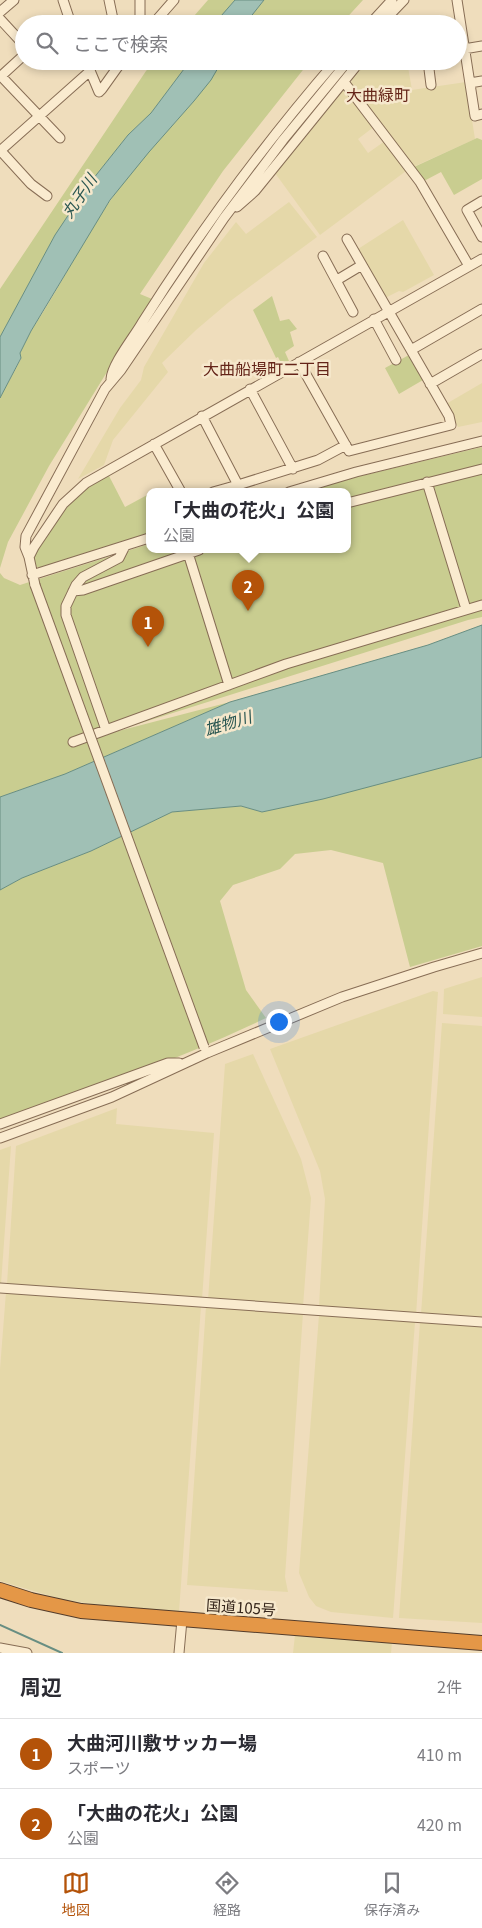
<!DOCTYPE html>
<html lang="ja">
<meta charset="utf-8">
<style>
:root{--surface:#fff;--page:#f2f2f3;--text:#2b2b33;--muted:#7c7c81;--line:#e1e1e2;--accent:#b45309}
body{margin:0;font-family:Georgia,"Noto Sans JP",serif;background:var(--page);color:var(--text)}
.you{position:absolute;left:278px;top:1021px;width:18px;height:18px;margin:-12px;border:4px solid #fff;border-radius:50%;background:#1a73e8;box-shadow:0 0 0 8px #1a73e833}
.badge{display:grid;place-items:center;width:32px;height:32px;border-radius:50%;background:var(--accent);color:#fff;font-size:16px;font-weight:700}
.pin{position:absolute;translate:-50% -41px;filter:drop-shadow(0 1px 2px #0008)}
.pin::after{content:'';position:absolute;top:26px;width:18px;height:15px;background:inherit;clip-path:polygon(0 0,100% 0,50% 100%)}
.popup{position:absolute;left:146px;top:488px;width:205px;height:65px;box-sizing:border-box;display:grid;place-content:center;border-radius:10px;background:var(--surface);filter:drop-shadow(0 1px 4px #0005);font-size:16px;white-space:nowrap;color:var(--muted)}
.popup b{font-size:19px;color:var(--text)}
.popup::after{content:'';position:absolute;left:50%;top:100%;margin-left:-10px;border:10px solid transparent;border-top-color:var(--surface)}
.list{margin:0;padding:0;list-style:none}
h2{display:flex;justify-content:space-between;align-items:center;height:65px;margin:0;padding:0 20px;font-size:21px}
h2 small{font-size:16px;font-weight:400;color:var(--muted)}
.list li{display:grid;grid-template-columns:32px 1fr auto;gap:15px;align-items:center;box-sizing:border-box;height:70px;padding:0 20px;border-top:1px solid var(--line)}
.list b{display:block;font-size:19px;white-space:nowrap}
.list p{margin:0;font-size:16px;white-space:nowrap;color:var(--muted)}
.list em{font-size:16px;font-style:normal;color:var(--muted)}
.icon{flex:none;width:28px;height:28px;fill:none;stroke:currentColor;stroke-width:2;stroke-linecap:round;stroke-linejoin:round}
.map{position:relative;flex:none;width:482px;height:1653px;overflow:hidden}
.search{position:absolute;background:var(--surface);box-shadow:0 2px 8px #0003;left:15px;right:15px;top:15px;height:55px;display:flex;align-items:center;gap:12px;box-sizing:border-box;padding:0 18px;border-radius:28px;color:var(--muted);font-size:19px}
.sheet{height:205px;background:var(--surface)}
nav{display:flex;justify-content:space-around;align-items:center;box-sizing:border-box;height:70px;border-top:1px solid var(--line);background:var(--surface);font-size:14px;color:var(--muted)}
nav a{display:grid;justify-items:center;gap:2px}
nav .on{color:var(--accent)}
.map>svg:first-child{display:block}
.farmland{fill:#e5d8a9}
.green{fill:#c9cd90}
.water{fill:#a0c0b5;stroke:#688e82}
.lines{fill:none;stroke-linecap:round;stroke-linejoin:round}
.stream{stroke:#688e82;stroke-width:2}
.minor-casing{stroke:#876d55;stroke-width:11}
.highway-casing{stroke:#543c2a;stroke-width:16}
.minor{stroke:#faebcf;stroke-width:9}
.highway{stroke:#e49747;stroke-width:14}
.minor-bridge-casing{stroke:#876d55;stroke-width:11;stroke-linecap:butt}
.minor-bridge{stroke:#faebcf;stroke-width:9}
.labels{text-anchor:middle;stroke-width:5;stroke-linejoin:round;paint-order:stroke}
.street-label{font-size:15px;fill:#36261b;stroke:#f6e8cc}
.neighbourhood-label{font-size:16px;fill:#642418;stroke:#f6e8cc}
.water-label{font-size:16px;font-style:italic;fill:#295651;stroke:#f6e8cc}
</style>
<div class="map">
<svg width="482" height="1653" viewBox="0 0 482 1653">
<rect width="100%" height="100%" fill="#efddbc"/>
<path class="farmland" d="M404 61H407L412 90 466 82 475 139 413 167 351 84 352 79 359 70 364 68Z
M341 90 349 92 375 126 358 139 368 153 385 141 406 171 320 235 275 173Z
M289 202 317 237 229 302 196 330 162 363 168 372 113 440 104 465 78 479 120 408 141 380 144 367 204 263 236 222 246 234Z
M403 220 434 275 403 292 399 291 385 298 358 249Z
M482 383V422L458 427 446 404Z
M482 977V1017L443 1014 444 989Z
M433 991 438 992 416 1315 319 1306 325 1199 320 1171 270 1049Z
M442 1023 482 1026V1318L421 1314Z
M253 1054 301 1159 311 1198 303 1307 208 1300 225 1064Z
M117 1108 116 1124 214 1133 202 1299 7 1284 16 1146Z
M11 1146 1 1284H0V1150Z
M6 1292 201 1306 179 1612 92 1604 61 1599 0 1581V1369Z
M206 1306 303 1313 285 1577 288 1592 187 1585Z
M319 1315 415 1322 393 1618 331 1612 316 1606 309 1597 299 1573Z
M420 1322 482 1327V1623L399 1618Z
M295 1635 392 1642 391 1653H293Z"/>
<path class="green" d="M208 0H235L214 24H187Z
M264 0H363L341 24H245Z
M155 61H190L151 113 128 135 89 184 55 235 0 337V289L146 71Z
M222 61H310L223 171 140 294 152 299 49 466 8 542 0 568V398L21 359 20 353 31 331C59 289 81 243 110 201 143 151 191 113 222 61Z
M477 138 482 140V179L454 195 441 172 424 181 414 167Z
M272 296 280 321 289 319 297 329 290 332 294 346 285 352 289 361 282 365 278 357 276 358 253 310Z
M409 355 423 380 399 394 385 368Z
M482 447V617L468 620 103 735 230 702 65 774 0 797V573L4 578 20 585 149 544V550H347V492H302L348 479Z
M108 474 125 507 149 494V533L39 568 35 566 33 556 68 504 85 488Z
M482 757V946L410 967 383 863 331 850 295 854 280 869 233 885 220 901 246 990 266 1018C180 1059 90 1092 0 1122V890L22 878 91 851 172 812 241 806 262 812Z"/>
<path class="water" d="M235 0H264L245 24H214Z
M190 61H222L211 80 194 101 149 152 110 200 31 331 20 353 21 358 0 398V337L55 235 89 184 128 135 151 113Z
M482 625V757L323 799 262 812 241 806 172 812 91 851 22 878 0 890V797L65 774 230 702 428 645Z"/>
<g class="lines">
<path class="stream" d="M0 1625 62 1653"/>
<g class="minor-casing">
<path id="minor" d="M63 0 71 24
M109 0 114 24
M140 0V24
M457 0 475 116 482 114
M0 12 14 0
M0 19 24 45
M153 24 174 0
M370 24 392 0
M381 24 404 0
M458 50 482 46
M86 61 99 92 102 89 122 61
M428 61 431 85
M1 76 60 138
M0 77 24 55
M344 82 420 182 469 266
M470 83 482 81
M0 150 31 184 47 196
M0 151 90 71
M482 201 467 210 482 237
M237 207 255 191 357 65 379 61
M323 256 353 312
M337 280 362 265
M374 319 396 360
M411 350 482 309
M299 362 349 451 451 425 449 416 347 239
M111 379C112 364 134 337 142 323 200 231 265 143 336 61
M430 384 482 354
M250 389 293 469
M202 416 238 485 318 460 346 445
M154 444 181 492
M427 482 466 609
M213 492 238 485
M289 492 356 472 482 441
M347 503 482 469
M188 553 229 685
M29 557 25 547 26 536 105 389 121 370 224 218 283 140 348 61
M32 575 149 538
M35 585 29 557 34 547 63 504 86 483 482 259
M73 591 83 590 199 550
M106 730 66 615V606L76 585 83 577 119 558 125 546
M73 742 286 664 482 605
M0 1124 168 1063H179
M0 1138 112 1097 207 1053 342 997 434 967 482 953
M0 1288 482 1322
M0 1648 27 1653
M179 1653 182 1620"/>
</g>
<g class="highway-casing">
<path id="highway" d="M0 1590 31 1600 81 1611 482 1643"/>
</g>
<use href="#minor" class="minor"/>
<use href="#highway" class="highway"/>
<g class="minor-bridge-casing">
<path id="minor-bridge" d="M35 585 204 1047"/>
</g>
<use href="#minor-bridge" class="minor-bridge"/>
</g>
<g class="labels">
<g class="street-label">
<text transform="translate(241 1608) rotate(4)" y="5">国道105号</text>
</g>
<g class="neighbourhood-label">
<text x="378" y="101">大曲緑町</text>
<text x="267" y="375">大曲船場町二丁目</text>
</g>
<g class="water-label">
<text transform="translate(79 196) rotate(-56)" y="6">丸子川</text>
<text transform="translate(228 723) rotate(-17)" y="6">雄物川</text>
</g>
</g>
</svg>
<div class="you"></div>
<div class="pin badge" style="left:148px;top:647px">1</div>
<div class="pin badge" style="left:248px;top:611px">2</div>
<div class="popup"><b>「大曲の花火」公園</b>公園</div>
<div class="search"><svg class="icon" aria-label="search" viewBox="0 0 24 24"><circle cx="10" cy="10" r="6"/><path d="M15 15l6 6"/></svg>ここで検索</div>
</div>
<section class="sheet">
<h2>周辺<small>2件</small></h2>
<ul class="list">
<li><span class="badge">1</span><div><b>大曲河川敷サッカー場</b><p>スポーツ</p></div><em>410 m</em></li>
<li><span class="badge">2</span><div><b>「大曲の花火」公園</b><p>公園</p></div><em>420 m</em></li>
</ul>
</section>
<nav>
<a class="on"><svg class="icon" aria-label="map" viewBox="0 0 24 24"><path d="M3 6l6-2 6 2 6-2v14l-6 2-6-2-6 2zM9 4v14M15 6v14"/></svg>地図</a>
<a><svg class="icon" aria-label="directions" viewBox="0 0 24 24"><path d="M12 3l9 9-9 9-9-9zM9 14v-3h6M13 9l2 2-2 2"/></svg>経路</a>
<a><svg class="icon" aria-label="saved" viewBox="0 0 24 24"><path d="M7 4h10v16l-5-4-5 4z"/></svg>保存済み</a>
</nav>
